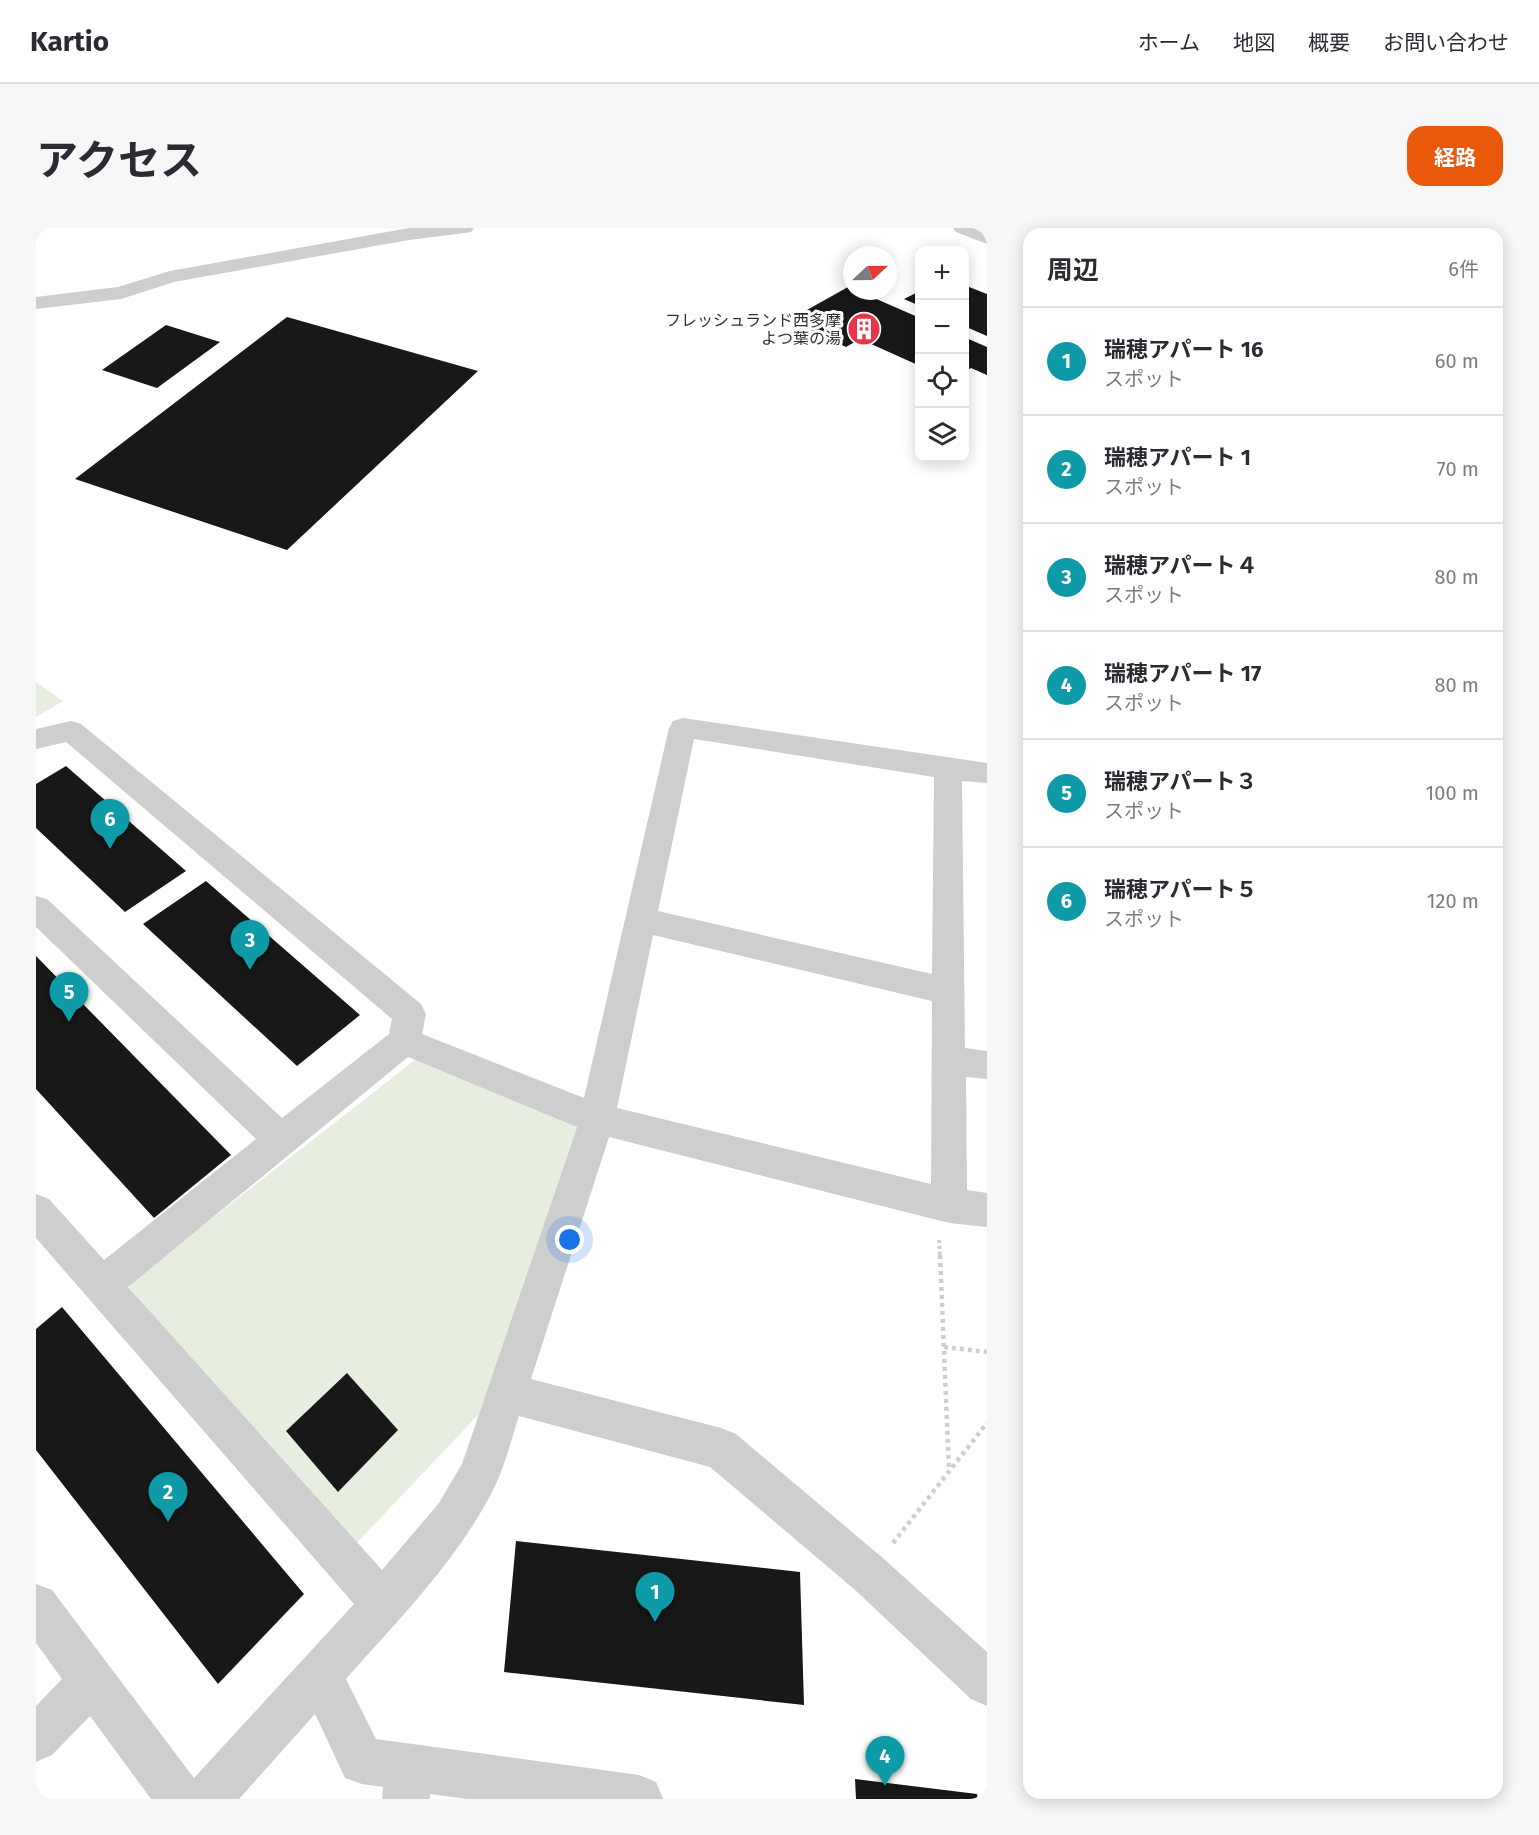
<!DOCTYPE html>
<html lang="ja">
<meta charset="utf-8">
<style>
:root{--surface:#fff;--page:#f7f7f7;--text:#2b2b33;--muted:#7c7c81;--line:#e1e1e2;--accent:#ea580c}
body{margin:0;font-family:"Fira Sans","Noto Sans JP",sans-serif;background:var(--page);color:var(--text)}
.controls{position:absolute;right:18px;top:18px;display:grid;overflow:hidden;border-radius:12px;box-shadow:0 3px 15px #0003}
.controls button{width:54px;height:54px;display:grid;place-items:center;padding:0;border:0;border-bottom:2px solid var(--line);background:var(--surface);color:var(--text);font:30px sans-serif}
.compass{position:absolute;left:807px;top:18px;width:54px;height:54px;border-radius:50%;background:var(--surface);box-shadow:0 3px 15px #0003;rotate:68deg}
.you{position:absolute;left:534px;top:1012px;width:21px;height:21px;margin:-15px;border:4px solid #fff;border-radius:50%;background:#1a73e8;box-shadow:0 0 0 9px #1a73e833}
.badge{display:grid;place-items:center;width:39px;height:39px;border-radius:50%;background:var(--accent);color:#fff;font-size:20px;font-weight:700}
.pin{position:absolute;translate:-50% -50px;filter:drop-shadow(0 2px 3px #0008)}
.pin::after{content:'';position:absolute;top:32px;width:21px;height:18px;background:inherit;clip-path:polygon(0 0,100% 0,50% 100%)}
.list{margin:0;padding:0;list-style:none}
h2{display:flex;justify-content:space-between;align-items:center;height:78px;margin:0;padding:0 24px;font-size:26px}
h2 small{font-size:20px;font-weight:400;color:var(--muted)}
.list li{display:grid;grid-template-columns:39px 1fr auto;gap:18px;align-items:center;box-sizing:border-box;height:108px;padding:0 24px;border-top:2px solid var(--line)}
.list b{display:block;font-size:22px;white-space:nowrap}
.list p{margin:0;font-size:20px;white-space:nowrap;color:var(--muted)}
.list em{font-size:20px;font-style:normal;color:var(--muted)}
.icon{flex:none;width:33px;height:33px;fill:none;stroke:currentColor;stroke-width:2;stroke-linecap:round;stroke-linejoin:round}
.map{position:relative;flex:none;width:951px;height:1571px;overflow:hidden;border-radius:18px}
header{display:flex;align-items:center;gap:36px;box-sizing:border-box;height:84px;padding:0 30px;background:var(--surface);border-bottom:2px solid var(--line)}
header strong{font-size:28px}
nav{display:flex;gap:33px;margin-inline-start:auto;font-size:21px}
.intro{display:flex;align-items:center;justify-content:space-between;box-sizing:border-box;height:144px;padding:0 36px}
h1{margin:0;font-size:42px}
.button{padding:15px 27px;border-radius:18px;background:var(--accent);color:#fff;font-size:21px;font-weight:700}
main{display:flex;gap:36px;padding:0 36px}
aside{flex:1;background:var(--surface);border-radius:18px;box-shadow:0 3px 15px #0003}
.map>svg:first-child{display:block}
.green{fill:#e7eddf}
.building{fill:#181818}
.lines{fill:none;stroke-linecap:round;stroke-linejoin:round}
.path-far1{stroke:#cecece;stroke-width:4;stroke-dasharray:3 3;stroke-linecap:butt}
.path{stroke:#cecece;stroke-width:4.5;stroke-dasharray:4 4;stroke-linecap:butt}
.minor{fill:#cecece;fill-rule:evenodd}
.labels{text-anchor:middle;stroke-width:6;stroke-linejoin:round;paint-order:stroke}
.far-poi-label{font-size:16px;fill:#313131;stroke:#fff;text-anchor:end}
</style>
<header>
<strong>Kartio</strong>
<nav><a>ホーム</a><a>地図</a><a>概要</a><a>お問い合わせ</a></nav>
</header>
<div class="intro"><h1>アクセス</h1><a class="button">経路</a></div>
<main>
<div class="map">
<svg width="951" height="1571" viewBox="0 0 951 1571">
<rect width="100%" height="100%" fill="#fff"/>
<path class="green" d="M0 454 27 473 0 489Z
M379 832 541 898 443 1186 314 1322 91 1057Z"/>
<path class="building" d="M928 57 951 66V108L928 98Z
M812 59 816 63H822L884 90V138L824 111 810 119 753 92Z
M884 63V78L868 71Z
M251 89 442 143 251 322 39 251Z
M130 97 184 114 121 160 66 142Z
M928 109 951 119V147L935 140 928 144Z
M30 538 150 643 89 684 0 600V556Z
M170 653 324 787 261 838 107 696Z
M0 728 195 927 118 990 0 861Z
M26 1079 268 1366 182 1456 0 1222V1101Z
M311 1145 362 1202 302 1264 250 1203Z
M480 1313 764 1344 768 1477 468 1444Z
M819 1551 941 1566 942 1571H820Z"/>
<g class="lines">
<path class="path-far1" d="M903 1012 904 1029"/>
<path class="path" d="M904 1027 913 1242
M908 1119 951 1124
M857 1315 951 1195"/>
<path class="minor" d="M373 0H438L435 4 429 5 373 12 138 54 85 71 0 81V69L82 59 134 43Z
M917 0H942L951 3V16L920 4Z
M647 490 951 535V555L926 553 929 820 951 823V851L930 849 931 962 951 965V999L913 995 573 909 495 1151 685 1200 700 1206 848 1331 951 1424V1478L935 1471 818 1361 674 1239 483 1188C475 1212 469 1239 457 1262 421 1333 362 1392 310 1451L340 1511 603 1547 620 1554 627 1571H431L394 1566V1571H346L347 1559 326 1556 309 1550 279 1486 203 1571H115L54 1488 16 1527 0 1534V1478L26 1451 0 1415V1356L16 1362 158 1550 318 1376 0 1010V966L13 971 68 1032 220 911 0 699V668L11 671 246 890 353 806 356 791 30 514 0 521V501L35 493 45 496 385 776 390 786 386 806 548 870 633 500 637 493ZM658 511 898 549 896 746 622 683ZM617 707 896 773 895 956 581 880ZM372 829 541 899 426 1236 403 1275 346 1342 92 1059Z"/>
</g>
<defs>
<g id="building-disc" transform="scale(1.725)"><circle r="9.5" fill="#e6344a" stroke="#fff"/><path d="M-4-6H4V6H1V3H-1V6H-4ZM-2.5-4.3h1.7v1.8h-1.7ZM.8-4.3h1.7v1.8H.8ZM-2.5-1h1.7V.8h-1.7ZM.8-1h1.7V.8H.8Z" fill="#fff"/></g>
</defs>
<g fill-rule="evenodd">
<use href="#building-disc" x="828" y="101"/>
</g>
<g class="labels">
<g class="far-poi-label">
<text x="805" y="98">フレッシュランド西多摩<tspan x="805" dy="18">よつ葉の湯</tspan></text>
</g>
</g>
</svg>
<div class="controls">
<button>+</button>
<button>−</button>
<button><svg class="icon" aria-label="locate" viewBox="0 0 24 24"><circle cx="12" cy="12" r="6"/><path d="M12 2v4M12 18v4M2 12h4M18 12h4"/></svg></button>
<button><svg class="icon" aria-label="layers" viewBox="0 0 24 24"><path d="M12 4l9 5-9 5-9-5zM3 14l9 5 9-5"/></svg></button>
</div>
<svg class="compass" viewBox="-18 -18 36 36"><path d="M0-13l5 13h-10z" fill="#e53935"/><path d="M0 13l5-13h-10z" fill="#7c7c81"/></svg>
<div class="you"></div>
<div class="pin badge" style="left:619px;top:1394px;background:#0f9aa8">1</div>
<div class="pin badge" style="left:132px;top:1294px;background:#0f9aa8">2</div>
<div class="pin badge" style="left:214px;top:742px;background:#0f9aa8">3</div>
<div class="pin badge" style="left:849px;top:1558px;background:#0f9aa8">4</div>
<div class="pin badge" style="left:33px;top:794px;background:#0f9aa8">5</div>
<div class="pin badge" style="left:74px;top:621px;background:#0f9aa8">6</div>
</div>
<aside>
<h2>周辺<small>6件</small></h2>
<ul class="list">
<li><span class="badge" style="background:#0f9aa8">1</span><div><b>瑞穂アパート 16</b><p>スポット</p></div><em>60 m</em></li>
<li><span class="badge" style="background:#0f9aa8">2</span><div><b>瑞穂アパート 1</b><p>スポット</p></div><em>70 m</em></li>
<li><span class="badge" style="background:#0f9aa8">3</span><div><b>瑞穂アパート４</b><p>スポット</p></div><em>80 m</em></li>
<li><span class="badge" style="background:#0f9aa8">4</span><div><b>瑞穂アパート 17</b><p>スポット</p></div><em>80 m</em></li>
<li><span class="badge" style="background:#0f9aa8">5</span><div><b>瑞穂アパート３</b><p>スポット</p></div><em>100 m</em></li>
<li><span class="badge" style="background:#0f9aa8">6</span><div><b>瑞穂アパート５</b><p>スポット</p></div><em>120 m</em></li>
</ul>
</aside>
</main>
